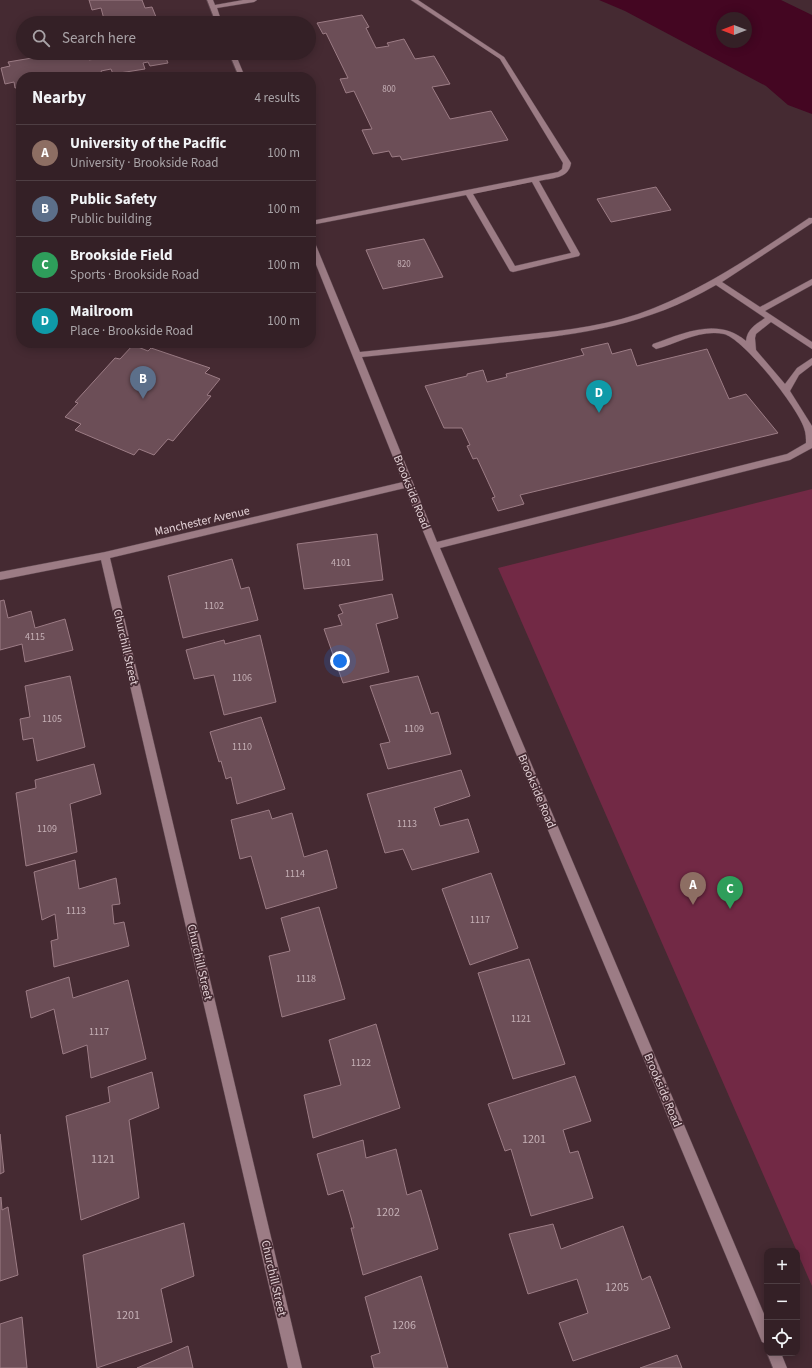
<!DOCTYPE html>
<meta charset="utf-8">
<style>
:root{--surface:#342026;--page:#3f2d32;--text:#f1f3f6;--muted:#a9a3a7;--line:#4e3e43;--accent:#8c9099}
body{margin:0;font-family:"Source Sans 3",sans-serif;background:var(--page);color:var(--text)}
.controls{position:absolute;right:12px;bottom:12px;display:grid;overflow:hidden;border-radius:8px;box-shadow:0 2px 10px #0003}
.controls button{width:36px;height:36px;display:grid;place-items:center;padding:0;border:0;border-bottom:1px solid var(--line);background:var(--surface);color:var(--text);font:20px sans-serif}
.compass{position:absolute;left:716px;top:12px;width:36px;height:36px;border-radius:50%;background:var(--surface);box-shadow:0 2px 10px #0003;rotate:270deg}
.you{position:absolute;left:340px;top:661px;width:14px;height:14px;margin:-10px;border:3px solid #fff;border-radius:50%;background:#1a73e8;box-shadow:0 0 0 6px #1a73e833}
.badge{display:grid;place-items:center;width:26px;height:26px;border-radius:50%;background:var(--accent);color:#fff;font-size:13px;font-weight:700}
.pin{position:absolute;translate:-50% -33px;filter:drop-shadow(0 1px 2px #0008)}
.pin::after{content:'';position:absolute;top:21px;width:14px;height:12px;background:inherit;clip-path:polygon(0 0,100% 0,50% 100%)}
.list{margin:0;padding:0;list-style:none}
h2{display:flex;justify-content:space-between;align-items:center;height:52px;margin:0;padding:0 16px;font-size:17px}
h2 small{font-size:13px;font-weight:400;color:var(--muted)}
.list li{display:grid;grid-template-columns:26px 1fr auto;gap:12px;align-items:center;box-sizing:border-box;height:56px;padding:0 16px;border-top:1px solid var(--line)}
.list b{display:block;font-size:15px;white-space:nowrap}
.list p{margin:0;font-size:13px;white-space:nowrap;color:var(--muted)}
.list em{font-size:13px;font-style:normal;color:var(--muted)}
.icon{flex:none;width:22px;height:22px;fill:none;stroke:currentColor;stroke-width:2;stroke-linecap:round;stroke-linejoin:round}
.map{position:relative;flex:none;width:812px;height:1368px;overflow:hidden}
.search{position:absolute;background:var(--surface);box-shadow:0 2px 10px #0003;left:16px;top:16px;width:300px;height:44px;display:flex;align-items:center;gap:10px;box-sizing:border-box;padding:0 14px;border-radius:22px;color:var(--muted);font-size:15px}
.panel{position:absolute;background:var(--surface);box-shadow:0 2px 10px #0003;left:16px;top:72px;width:300px;height:276px;border-radius:16px}
.map>svg:first-child{display:block}
.green{fill:#722945}
.water{fill:#440622;fill-rule:evenodd}
.building{fill:#6c4e57;stroke:#9c7c85}
.lines{fill:none;stroke-linecap:round;stroke-linejoin:round}
.minor-casing{stroke:#5e474f;stroke-width:1}
.minor{fill:#9c7c85;fill-rule:evenodd}
.labels{text-anchor:middle;stroke-width:3.5;stroke-linejoin:round;paint-order:stroke}
.far-number-label{font-size:9px;fill:#c5b0b6}
.number-label{font-size:10px;fill:#c5b0b6}
.street-label{font-size:12px;fill:#e3d1d6;stroke:#452a32}
.near-number-label{font-size:12px;fill:#c5b0b6}
</style>
<div class="map">
<svg width="812" height="1368" viewBox="0 0 812 1368">
<rect width="100%" height="100%" fill="#452a32"/>
<path class="green" d="M812 489V1286L498 568Z"/>
<path class="water" d="M599 0H781L812 15V114L788 105 766 86 625 11ZM722 18H746V42H722Z"/>
<path class="building" d="M89 0H142L145 8 152 7 158 22 105 23 101 8 92 10Z
M362 15 369 27 366 28 376 48 389 46 387 43 404 39 415 59 434 56 450 84 432 87 450 119 491 111 508 140 402 160 400 156 392 157 389 151 373 154 362 130 372 129 354 91 346 93 340 79 348 78 326 33 323 34 317 23Z
M62 53H87L89 60 118 55V53H164L168 63 150 66 148 62 143 63 145 69 113 74 111 69 101 71 103 76 95 77H21V87L15 88 14 82 5 84 1 68 10 66 8 62 38 57V59L62 55Z
M656 187 671 210 611 222 597 199Z
M424 239 443 277 383 289 366 250Z
M608 343 612 354 631 349 637 366 707 349 729 399 746 394 778 433 520 495 524 504 498 511 492 498 495 497 477 458 473 459 467 446 470 445 462 428H444L425 386 467 376V374L483 370 487 382 507 377 506 374 584 355 581 349Z
M133 345 148 351 151 348 210 368 205 373 220 379 207 395 211 396 173 441 168 439 154 455 139 449 134 455 75 430 81 424 65 417 78 403 75 402 115 358 120 359Z
M377 534 383 580 304 589 297 544Z
M232 559 241 589 249 587 258 620 183 638 168 576Z
M392 594 398 618 376 624 389 672 343 683 324 629 342 625 338 615 343 613 339 605Z
M4 600 8 618 31 611 35 628 65 619 73 650 25 662 22 644 0 650V601Z
M260 635 276 702 224 715 214 675 194 679 186 650 224 640 225 644Z
M70 676 85 747 37 761 33 738 23 740 20 719 30 717 25 686Z
M418 676 431 714 438 712 451 754 388 769 380 744 390 742 370 686Z
M261 717 285 789 237 804 231 777 226 779 221 761 219 762 210 732Z
M94 764 101 794 70 804 77 852 26 866 16 793 36 788 35 780Z
M461 770 470 796 434 808 440 826 468 819 479 852 412 870 403 849 385 853 367 794Z
M269 810 272 819 292 813 304 857 327 850 337 888 266 909 251 856 240 859 231 820Z
M75 860 79 889 116 878 120 904 112 905 114 924 124 922 129 946 54 967 51 941 58 939 55 914 42 920 34 872Z
M491 873 518 948 470 965 442 889Z
M319 907 345 999 282 1017 269 956 290 951 281 918Z
M529 959 565 1064 513 1079 478 973Z
M69 977 73 998 128 980 146 1059 91 1078 87 1045 63 1054 54 1009 31 1018 26 991Z
M376 1024 400 1108 313 1138 304 1095 341 1085 329 1040Z
M152 1072 159 1108 129 1120 139 1198 81 1220 66 1116 110 1102 108 1087Z
M575 1076 591 1121 563 1130 570 1153 578 1151 593 1198 531 1216 511 1149 505 1151 488 1104Z
M0 1134 4 1172 0 1174Z
M363 1140 366 1158 396 1149 407 1195 421 1190 438 1249 363 1275 351 1228H354L343 1190 328 1195 317 1154Z
M1 1197 2 1210 8 1207 18 1275 0 1281V1198Z
M184 1223 194 1276 161 1289 172 1342 97 1368 83 1255Z
M553 1224 561 1249 623 1226 642 1280 650 1276 670 1328 573 1361 559 1323 588 1313 577 1279 528 1294 509 1234Z
M421 1276 448 1368H374L371 1356 380 1353 365 1297Z
M22 1317 27 1368H0V1324Z
M188 1346 193 1368H137Z
M677 1355 682 1368H640Z"/>
<g class="lines">
<g class="minor-casing">
<path id="minor" d="M207 0H213L215 5 243 0H257L254 2 217 8 222 23H216Z
M411 0H418L504 57 571 163C569 179 551 178 539 181L580 254 579 256 513 272 510 271 466 195 311 225V221L558 172 562 169 563 163 500 59ZM532 182 571 253 515 266 473 194Z
M229 53H235L245 77H239Z
M809 218H812V223L722 282 760 307 812 279V285L765 311 812 342V349L771 322 756 334 755 338 756 350 785 384 797 368 812 358V365L799 375 790 391 812 426V448L790 460 440 548 767 1321V1344L762 1342 405 488 110 558 302 1368H288L101 560 0 580V572L105 552 403 482 311 252V241L315 243 360 352C407 347 454 342 501 337 547 332 594 329 638 314 701 292 755 254 809 218ZM716 285 765 318C756 324 747 329 746 341 718 317 684 333 653 344L652 346 656 349C678 343 701 329 724 334 744 339 798 408 804 428 806 433 806 439 806 443L787 454 437 542 362 357C404 353 447 348 489 344 573 335 640 329 716 285Z
M767 1353H781L787 1368H773Z"/>
</g>
<use href="#minor" class="minor"/>
</g>
<g class="labels">
<g class="far-number-label">
<text x="389" y="92">800</text>
<text x="404" y="267">820</text>
</g>
<g class="number-label">
<text x="341" y="566">4101</text>
<text x="214" y="609">1102</text>
<text x="35" y="640">4115</text>
<text x="242" y="681">1106</text>
<text x="52" y="722">1105</text>
<text x="414" y="732">1109</text>
<text x="242" y="750">1110</text>
<text x="407" y="827">1113</text>
<text x="47" y="832">1109</text>
<text x="295" y="877">1114</text>
<text x="76" y="914">1113</text>
<text x="480" y="923">1117</text>
<text x="306" y="982">1118</text>
<text x="521" y="1022">1121</text>
<text x="99" y="1035">1117</text>
<text x="361" y="1066">1122</text>
</g>
<g class="street-label">
<text transform="translate(412 492) rotate(68)" y="4">Brookside Road</text>
<text transform="translate(202 521) rotate(-13)" y="4">Manchester Avenue</text>
<text transform="translate(126 647) rotate(77)" y="4">Churchill Street</text>
<text transform="translate(537 791) rotate(67)" y="4">Brookside Road</text>
<text transform="translate(200 962) rotate(77)" y="4">Churchill Street</text>
<text transform="translate(663 1090) rotate(67)" y="4">Brookside Road</text>
<text transform="translate(274 1278) rotate(77)" y="4">Churchill Street</text>
</g>
<g class="near-number-label">
<text x="534" y="1143">1201</text>
<text x="103" y="1163">1121</text>
<text x="388" y="1216">1202</text>
<text x="617" y="1291">1205</text>
<text x="128" y="1319">1201</text>
<text x="404" y="1329">1206</text>
</g>
</g>
</svg>
<div class="controls">
<button>+</button>
<button>−</button>
<button><svg class="icon" aria-label="locate" viewBox="0 0 24 24"><circle cx="12" cy="12" r="6"/><path d="M12 2v4M12 18v4M2 12h4M18 12h4"/></svg></button>
</div>
<svg class="compass" viewBox="-18 -18 36 36"><path d="M0-13l5 13h-10z" fill="#e53935"/><path d="M0 13l5-13h-10z" fill="#a9a3a7"/></svg>
<div class="you"></div>
<div class="pin badge" style="left:693px;top:905px;background:#8d6e63">A</div>
<div class="pin badge" style="left:143px;top:399px;background:#5c6f8a">B</div>
<div class="pin badge" style="left:730px;top:909px;background:#2e9e5b">C</div>
<div class="pin badge" style="left:599px;top:413px;background:#0f9aa8">D</div>
<div class="search"><svg class="icon" aria-label="search" viewBox="0 0 24 24"><circle cx="10" cy="10" r="6"/><path d="M15 15l6 6"/></svg>Search here</div>
<section class="panel">
<h2>Nearby<small>4 results</small></h2>
<ul class="list">
<li><span class="badge" style="background:#8d6e63">A</span><div><b>University of the Pacific</b><p>University · Brookside Road</p></div><em>100 m</em></li>
<li><span class="badge" style="background:#5c6f8a">B</span><div><b>Public Safety</b><p>Public building</p></div><em>100 m</em></li>
<li><span class="badge" style="background:#2e9e5b">C</span><div><b>Brookside Field</b><p>Sports · Brookside Road</p></div><em>100 m</em></li>
<li><span class="badge" style="background:#0f9aa8">D</span><div><b>Mailroom</b><p>Place · Brookside Road</p></div><em>100 m</em></li>
</ul>
</section>
</div>
